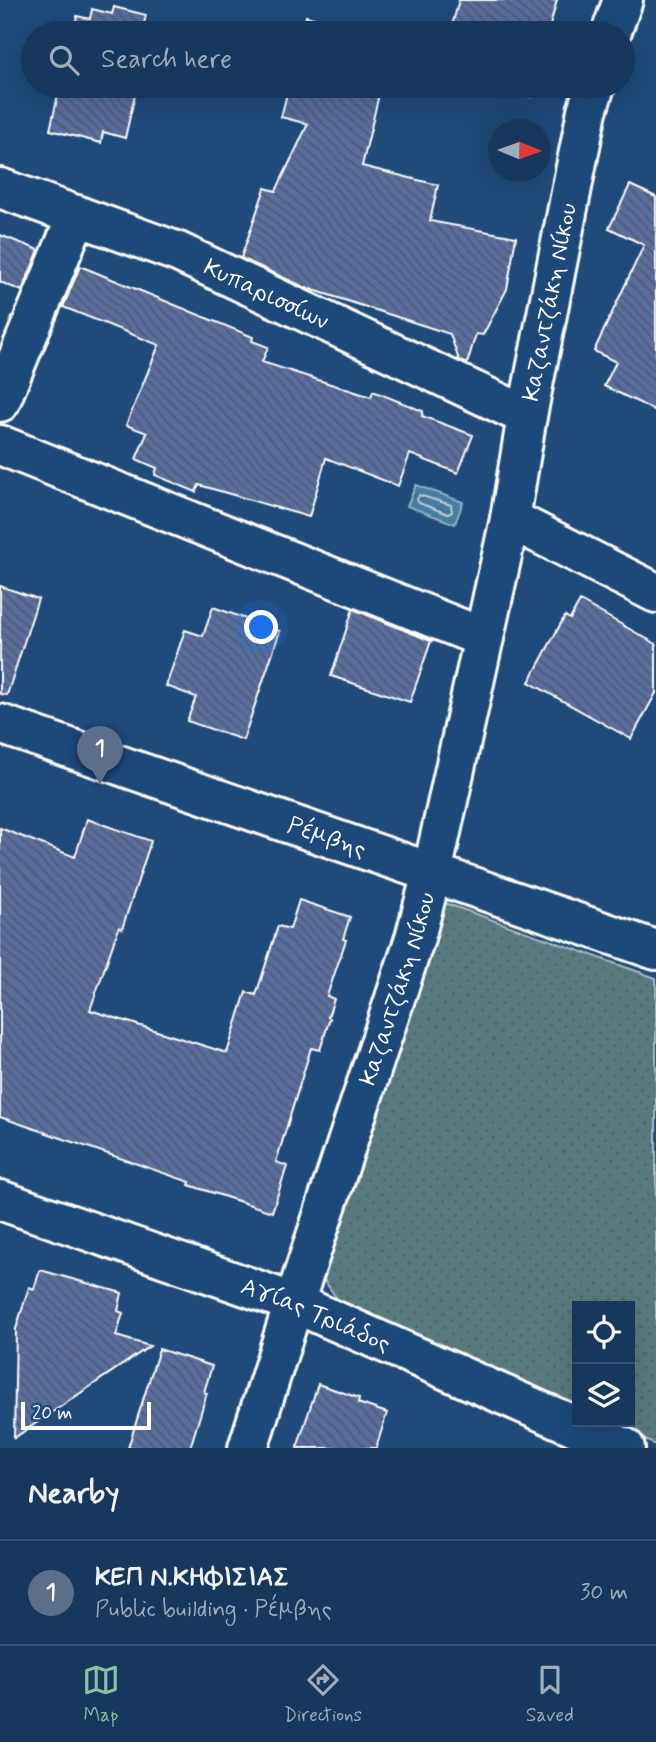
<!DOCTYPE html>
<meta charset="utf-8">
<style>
:root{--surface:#17385c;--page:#203f62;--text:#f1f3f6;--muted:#9eacbb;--line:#365272;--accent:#8abfa5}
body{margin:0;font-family:Mynerve,sans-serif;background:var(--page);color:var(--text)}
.controls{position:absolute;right:21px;bottom:21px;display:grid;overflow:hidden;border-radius:0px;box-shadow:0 7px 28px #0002}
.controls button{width:63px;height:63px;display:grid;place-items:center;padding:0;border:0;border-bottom:2px solid var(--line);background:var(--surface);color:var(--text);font:35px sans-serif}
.compass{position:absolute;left:488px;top:119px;width:63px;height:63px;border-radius:50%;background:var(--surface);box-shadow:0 7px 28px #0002;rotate:91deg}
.scale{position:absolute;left:21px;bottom:18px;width:130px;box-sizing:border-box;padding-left:7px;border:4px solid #fff;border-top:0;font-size:19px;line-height:24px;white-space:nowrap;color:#fff;-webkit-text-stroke:5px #1f4a7a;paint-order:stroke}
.you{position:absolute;left:262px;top:628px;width:24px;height:24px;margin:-18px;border:5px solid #fff;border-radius:50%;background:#1a73e8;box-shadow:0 0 0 10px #1a73e833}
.badge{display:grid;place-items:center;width:46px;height:46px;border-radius:50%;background:var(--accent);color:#fff;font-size:23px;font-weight:700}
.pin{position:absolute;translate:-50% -58px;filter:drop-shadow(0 2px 4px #0008)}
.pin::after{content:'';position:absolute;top:37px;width:24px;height:21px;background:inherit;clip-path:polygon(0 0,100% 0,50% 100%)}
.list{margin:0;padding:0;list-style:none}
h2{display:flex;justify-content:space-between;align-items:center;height:91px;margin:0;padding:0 28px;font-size:30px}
h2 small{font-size:23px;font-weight:400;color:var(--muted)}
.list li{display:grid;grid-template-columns:46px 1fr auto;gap:21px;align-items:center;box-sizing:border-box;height:105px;padding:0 28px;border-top:2px solid var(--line)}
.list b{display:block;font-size:26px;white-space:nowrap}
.list p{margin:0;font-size:23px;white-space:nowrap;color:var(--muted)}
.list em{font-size:23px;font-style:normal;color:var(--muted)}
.icon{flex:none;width:38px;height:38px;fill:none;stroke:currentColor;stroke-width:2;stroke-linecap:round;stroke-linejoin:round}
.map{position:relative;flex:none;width:656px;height:1448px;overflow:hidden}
.search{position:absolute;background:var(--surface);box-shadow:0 7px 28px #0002;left:21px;right:21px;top:21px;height:77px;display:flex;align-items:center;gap:18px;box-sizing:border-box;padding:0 24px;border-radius:38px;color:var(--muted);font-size:26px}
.sheet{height:196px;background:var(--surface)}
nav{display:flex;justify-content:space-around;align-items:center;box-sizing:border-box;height:98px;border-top:2px solid var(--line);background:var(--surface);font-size:19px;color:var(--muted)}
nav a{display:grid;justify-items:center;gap:4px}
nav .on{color:var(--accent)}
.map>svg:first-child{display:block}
.grass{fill:url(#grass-dots);stroke:#acbcbe;stroke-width:2}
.water{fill:url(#water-ripples);stroke:#8fb1c5;stroke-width:2}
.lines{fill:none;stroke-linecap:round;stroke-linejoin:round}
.shore{stroke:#b5cbd9;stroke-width:2}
.building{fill:url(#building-back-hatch);stroke:#fff;stroke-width:2}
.minor-casing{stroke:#fff;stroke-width:44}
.minor{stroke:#1f4a7a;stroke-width:38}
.labels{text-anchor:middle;stroke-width:5;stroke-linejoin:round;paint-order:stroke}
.street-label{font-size:24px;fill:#fff;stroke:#1f4a7a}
</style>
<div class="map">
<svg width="656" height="1448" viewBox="0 0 656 1448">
<defs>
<pattern id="grass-dots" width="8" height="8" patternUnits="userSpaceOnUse" patternTransform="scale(1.75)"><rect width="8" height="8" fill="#587a7e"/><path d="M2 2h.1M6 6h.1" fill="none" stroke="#526365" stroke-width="1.8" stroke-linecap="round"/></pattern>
<pattern id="water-ripples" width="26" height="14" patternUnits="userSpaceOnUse" patternTransform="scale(1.75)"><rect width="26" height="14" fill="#457d9f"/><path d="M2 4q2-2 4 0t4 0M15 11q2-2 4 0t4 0" fill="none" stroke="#486476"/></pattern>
<pattern id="building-back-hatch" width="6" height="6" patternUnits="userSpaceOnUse" patternTransform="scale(1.75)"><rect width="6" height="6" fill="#596e9e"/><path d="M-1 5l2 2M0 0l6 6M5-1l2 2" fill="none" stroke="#515a6d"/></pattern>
</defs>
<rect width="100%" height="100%" fill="#1f4a7a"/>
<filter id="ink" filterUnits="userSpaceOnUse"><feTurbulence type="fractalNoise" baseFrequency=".0143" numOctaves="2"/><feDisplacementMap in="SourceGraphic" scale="14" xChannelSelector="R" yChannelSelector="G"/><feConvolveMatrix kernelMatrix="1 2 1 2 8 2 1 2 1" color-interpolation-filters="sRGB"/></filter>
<g filter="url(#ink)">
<path class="grass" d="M445 903 656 978V1445L605 1422H630V1306H577V1409L341 1304 323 1279Z"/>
<path class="water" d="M416 485 463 502 455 524 407 506Z"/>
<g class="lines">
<path class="shore" d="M419 495 451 505 452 512 448 514 419 503 417 500Z"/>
</g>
<path class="building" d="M459 0H557L548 33H450Z
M114 7 146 15 142 33H73L77 16 90 19 92 9 112 14Z
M306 16 353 28 354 25 386 33H302Z
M60 86H137L125 138 103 132 101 143 50 130Z
M289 86H381L362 166 438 185 430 221 516 237 507 289 483 335 476 334 467 364 459 360 450 334 304 287 241 258 265 188 276 191 308 124 281 117Z
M491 86H534L531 97Z
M630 185 656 197V411L604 386 616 362 594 351 644 245 609 228Z
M0 235 39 250 22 291 0 282Z
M80 266 253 337 252 341 268 347 262 362 371 397 373 391 423 411 422 416 473 435 458 473 410 454 398 486 326 458 309 517 199 485 196 492 155 475 157 468 136 459 147 433 126 425 159 345 63 307Z
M0 586 38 599 7 695 0 694Z
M580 601 656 644V693L631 739 529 682 565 616 570 619Z
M213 607 280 631 243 740 187 721 196 697 166 686 185 630 203 636Z
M353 609 431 641 410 702 331 676Z
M87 819 151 841 122 929 119 927 90 1010 227 1053 246 992 256 995 278 926 290 929 299 900 350 917 343 939 346 940 327 996 334 999 328 1017 330 1018 320 1050 311 1048 276 1162 287 1166 272 1212 189 1185 190 1182 0 1117V828L75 857Z
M40 1270 122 1293 118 1311 123 1313 116 1336 150 1346 14 1438 16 1329 29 1287 34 1289Z
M159 1349 212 1366 204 1392 207 1393 190 1448H128Z
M318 1384 359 1398 358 1403 387 1413 376 1448H297Z"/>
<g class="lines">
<g class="minor-casing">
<g id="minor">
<path d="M611 33 623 0"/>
<path d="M595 86 587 111 527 416 510 519 656 593"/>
<path id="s1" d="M0 188 178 252 527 416"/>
<path d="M0 402 77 215"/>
<path d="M0 445 484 638"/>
<path id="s2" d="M0 724 656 950"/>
<path id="s3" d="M0 1200 294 1303 625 1448"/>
<path id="s4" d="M248 1448 294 1303 415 938 432 873 510 519"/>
</g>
</g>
<use href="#minor" class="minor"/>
</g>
</g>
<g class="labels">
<g class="street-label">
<text dy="8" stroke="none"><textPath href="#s1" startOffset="287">Κυπαρισσίων</textPath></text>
<text transform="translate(549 302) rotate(-79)" y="8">Καζαντζάκη Νίκου</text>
<text dy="8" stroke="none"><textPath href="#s2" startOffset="346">Ρέμβης</textPath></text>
<text dy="8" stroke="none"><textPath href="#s4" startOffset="483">Καζαντζάκη Νίκου</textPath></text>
<text dy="8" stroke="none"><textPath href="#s3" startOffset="336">Αγίας Τριάδος</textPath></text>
</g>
</g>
</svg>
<div class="controls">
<button><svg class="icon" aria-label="locate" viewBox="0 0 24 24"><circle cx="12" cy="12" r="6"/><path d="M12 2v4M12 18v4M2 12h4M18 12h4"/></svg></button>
<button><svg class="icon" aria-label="layers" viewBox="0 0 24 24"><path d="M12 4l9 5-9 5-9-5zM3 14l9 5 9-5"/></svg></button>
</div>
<svg class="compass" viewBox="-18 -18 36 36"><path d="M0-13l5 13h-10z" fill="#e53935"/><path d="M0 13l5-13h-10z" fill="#9eacbb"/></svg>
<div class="scale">20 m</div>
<div class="you"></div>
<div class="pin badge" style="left:100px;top:784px;background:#5c6f8a">1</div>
<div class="search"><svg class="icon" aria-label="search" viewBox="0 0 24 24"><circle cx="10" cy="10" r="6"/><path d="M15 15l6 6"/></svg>Search here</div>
</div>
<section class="sheet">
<h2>Nearby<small></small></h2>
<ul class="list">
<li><span class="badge" style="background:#5c6f8a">1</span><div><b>ΚΕΠ Ν.ΚΗΦΙΣΙΑΣ</b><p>Public building · Ρέμβης</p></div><em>30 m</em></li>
</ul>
</section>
<nav>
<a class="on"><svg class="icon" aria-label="map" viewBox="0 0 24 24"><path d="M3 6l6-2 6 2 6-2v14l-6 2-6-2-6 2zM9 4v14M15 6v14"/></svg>Map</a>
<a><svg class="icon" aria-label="directions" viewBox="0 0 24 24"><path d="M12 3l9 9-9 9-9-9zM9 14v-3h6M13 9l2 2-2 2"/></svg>Directions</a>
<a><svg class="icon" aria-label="saved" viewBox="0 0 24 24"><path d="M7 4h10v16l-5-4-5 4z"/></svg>Saved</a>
</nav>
